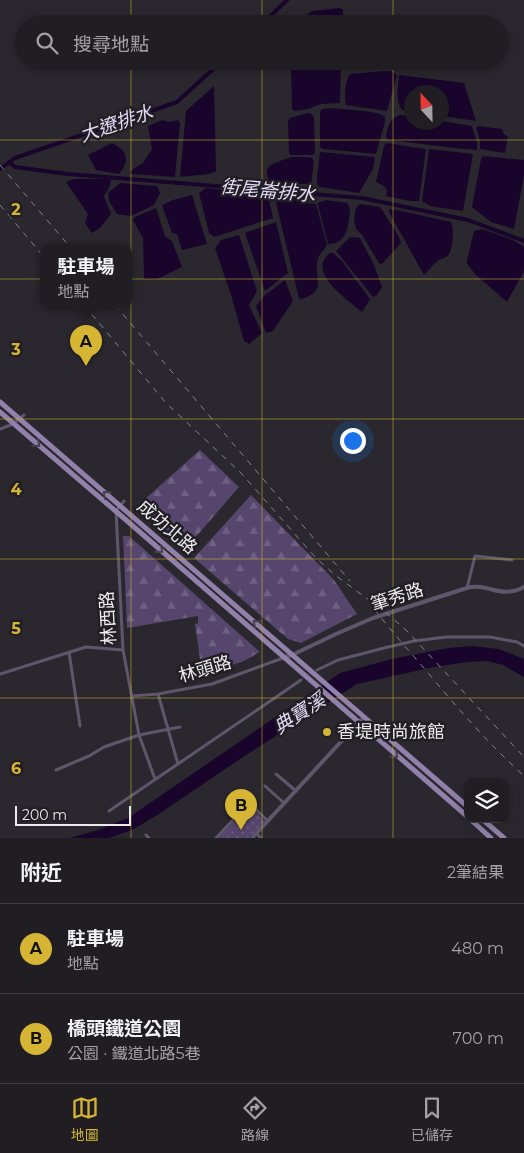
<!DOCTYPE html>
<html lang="zh-TW">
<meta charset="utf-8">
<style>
:root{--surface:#201e22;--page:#28272a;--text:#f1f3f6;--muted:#a2a2a5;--line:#3d3c40;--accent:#d6b534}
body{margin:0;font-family:Montserrat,"Noto Sans TC",sans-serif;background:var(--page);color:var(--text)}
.controls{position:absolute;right:15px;bottom:15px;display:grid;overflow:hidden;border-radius:10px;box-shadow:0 2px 12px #0003}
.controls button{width:45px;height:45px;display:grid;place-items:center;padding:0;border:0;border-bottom:1px solid var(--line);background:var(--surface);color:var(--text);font:25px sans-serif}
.compass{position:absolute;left:404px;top:85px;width:45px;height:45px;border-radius:50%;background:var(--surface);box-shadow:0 2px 12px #0003;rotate:338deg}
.scale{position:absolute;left:15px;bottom:12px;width:116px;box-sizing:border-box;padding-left:5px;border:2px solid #ebeaed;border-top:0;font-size:14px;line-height:18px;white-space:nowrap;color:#ebeaed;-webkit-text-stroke:4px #211f24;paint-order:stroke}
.you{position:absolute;left:352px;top:440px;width:18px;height:18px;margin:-12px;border:4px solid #fff;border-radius:50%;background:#1a73e8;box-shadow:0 0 0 8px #1a73e833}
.badge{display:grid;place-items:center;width:32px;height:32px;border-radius:50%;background:var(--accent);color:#111;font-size:16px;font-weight:700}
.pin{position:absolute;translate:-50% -41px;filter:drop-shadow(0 1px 2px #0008)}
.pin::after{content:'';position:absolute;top:26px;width:18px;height:15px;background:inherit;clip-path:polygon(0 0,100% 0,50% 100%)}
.popup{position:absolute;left:40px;top:244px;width:92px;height:65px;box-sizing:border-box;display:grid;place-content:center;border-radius:10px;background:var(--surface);filter:drop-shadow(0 1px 4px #0005);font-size:16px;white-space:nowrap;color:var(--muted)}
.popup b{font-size:19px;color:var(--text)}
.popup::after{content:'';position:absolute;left:50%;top:100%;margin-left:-10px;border:10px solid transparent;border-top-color:var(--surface)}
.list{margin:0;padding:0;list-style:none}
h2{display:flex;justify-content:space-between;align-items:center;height:65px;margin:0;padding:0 20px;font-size:21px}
h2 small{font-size:16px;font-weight:400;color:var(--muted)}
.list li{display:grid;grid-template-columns:32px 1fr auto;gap:15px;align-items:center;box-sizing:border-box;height:90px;padding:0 20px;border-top:1px solid var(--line)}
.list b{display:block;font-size:19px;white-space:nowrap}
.list p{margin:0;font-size:16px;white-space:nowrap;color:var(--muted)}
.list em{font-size:16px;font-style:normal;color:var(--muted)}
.icon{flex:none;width:28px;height:28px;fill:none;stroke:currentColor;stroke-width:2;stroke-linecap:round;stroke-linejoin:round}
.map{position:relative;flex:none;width:524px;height:838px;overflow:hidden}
.search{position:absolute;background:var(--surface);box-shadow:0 2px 12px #0003;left:15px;right:15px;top:15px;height:55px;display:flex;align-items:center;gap:12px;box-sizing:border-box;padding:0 18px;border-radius:28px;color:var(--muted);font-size:19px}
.sheet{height:245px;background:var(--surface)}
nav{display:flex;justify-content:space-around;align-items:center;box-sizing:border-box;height:70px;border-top:1px solid var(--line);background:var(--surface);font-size:14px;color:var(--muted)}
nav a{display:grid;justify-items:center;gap:2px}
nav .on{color:var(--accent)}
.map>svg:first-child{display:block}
.forest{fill:url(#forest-firs)}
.park{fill:url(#park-dots)}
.water{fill:#19052c}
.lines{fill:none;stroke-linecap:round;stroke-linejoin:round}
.canal{stroke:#19052c;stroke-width:4}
.minor{stroke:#5e566a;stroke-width:3}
.tertiary{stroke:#5e566a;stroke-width:4}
.primary{stroke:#9181aa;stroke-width:5}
.rail{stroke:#868489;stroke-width:1;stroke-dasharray:6 6;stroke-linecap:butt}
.oneway{stroke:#484153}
.grid{fill:none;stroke:#d6b534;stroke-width:1;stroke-opacity:0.55}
.poi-dot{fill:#d6b534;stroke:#211f24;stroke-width:2}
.labels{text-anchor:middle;stroke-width:5;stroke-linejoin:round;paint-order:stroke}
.street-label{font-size:18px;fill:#ebeaed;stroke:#211f24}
.poi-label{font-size:18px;fill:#ebeaed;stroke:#211f24;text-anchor:start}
.water-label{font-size:19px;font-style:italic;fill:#e4d9f7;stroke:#211f24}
.grid-label{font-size:16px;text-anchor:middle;font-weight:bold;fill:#d6b534;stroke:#211f24;stroke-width:5;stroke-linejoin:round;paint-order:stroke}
</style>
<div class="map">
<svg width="524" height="838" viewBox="0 0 524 838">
<defs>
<pattern id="forest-firs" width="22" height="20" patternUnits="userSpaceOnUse" patternTransform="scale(1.25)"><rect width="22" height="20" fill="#56456d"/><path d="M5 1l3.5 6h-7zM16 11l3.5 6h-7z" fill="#6e6082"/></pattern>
<pattern id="park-dots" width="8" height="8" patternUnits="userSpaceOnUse" patternTransform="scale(1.25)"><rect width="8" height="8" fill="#56456d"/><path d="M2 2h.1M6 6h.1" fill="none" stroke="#6e6082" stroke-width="1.8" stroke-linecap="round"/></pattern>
</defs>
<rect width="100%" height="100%" fill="#2a282e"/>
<path class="forest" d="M200 450 239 487 187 547 136 507Z
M251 495 334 580 357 614 301 643 288 639 194 558Z
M123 536H129L260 652 242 662 202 673 195 624 198 623V616L127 628Z"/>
<path class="park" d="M249 806 265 821 249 838H218Z"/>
<path class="water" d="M340 8 343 10V24H301L305 16 312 11Z
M291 61H341L340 103 321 104 308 109 294 111 292 109Z
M386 71H390L397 75 387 111 346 105C344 96 345 82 350 74Z
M399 75 464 83 476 121 442 116V92H412L411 111 402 110C395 100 398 87 399 75Z
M214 86 216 171 209 174 180 177 186 111Z
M333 108C345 110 372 110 382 115 386 117 385 118 385 122L376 154 323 149 320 147V112L322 109Z
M308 113 311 114 314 117 315 152 313 155H290L289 152 288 121 290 118Z
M400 115 411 116 412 122H442V121L472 126 477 143V150L454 148 389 140 386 138C387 128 389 118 400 115Z
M162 120 169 122 178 120 180 123 175 177 130 174V171L143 163 152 149 148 126Z
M478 126 502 129 504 134 508 137 505 153 480 149V141L476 128Z
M112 143C128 151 130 161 119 174L96 170 88 155Z
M386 143 426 149 419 201H410L386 196 387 190 384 186 376 182 384 146Z
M429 149 473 154 463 211 430 206 422 201Z
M320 152 375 157 373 169 359 193 320 187 317 185V176Z
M483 156 524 160V175L514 229 491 222 472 207 481 159Z
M291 157H309L312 158 314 162 311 184H290L288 188 273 187C258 164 274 164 291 157Z
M74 179H111L110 186 104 196 111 214 100 228 92 233 85 223 88 214 66 182Z
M120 183 157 186 160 193 154 205 131 216 117 214 109 201 108 193Z
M206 188 268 195 273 218 214 237 209 233 199 193Z
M192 195 207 244 182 250 177 234 172 233 162 205 173 200Z
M280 196 297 198 303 203 316 204 327 245C325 250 319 254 318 259 312 275 330 291 301 299L299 298 276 203 278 198Z
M326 200 347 203C351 207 350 212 349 218 348 231 344 244 328 244L318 205V203Z
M360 204 380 207 398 235 401 243 382 264 379 263 362 235 356 229 354 219 356 208Z
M156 208 165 236 172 241 182 267 157 279H144L143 238 133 220 135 217Z
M389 209 402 211 451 222C454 227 453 248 449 254 447 258 443 258 439 260 433 264 429 270 424 275L389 212Z
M276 222 288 273 265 291 245 233Z
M482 229 513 240 524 247V271L507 302 475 274 467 264V260L474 231Z
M239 235 257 291 249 305 262 333 249 344 244 341 231 295 215 248 221 240Z
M350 237 360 238 374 265 382 287 377 295 373 297 336 251Z
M330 253H333L342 261 370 299 362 312C349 301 305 272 330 253Z
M285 280 293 301 273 331 266 333 256 306 264 296Z
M471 646 499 649 524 659V677L503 665 487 661 468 662 434 667 357 684 240 759 159 814 132 830 109 838H70L98 830 128 818 340 673 392 659 448 648Z"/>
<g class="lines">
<path class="canal" d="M262 24 287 0
M9 162 15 167 68 174 362 198 468 220 524 241
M0 169 15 158 177 102 222 61"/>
<path class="minor" d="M0 429 13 424 24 415
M124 501 116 511 123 650 139 735 155 779
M467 588 475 556 512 560
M69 652 80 726
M317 670 338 660 388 647 414 641 446 637H490L517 642 524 646
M0 674 86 647 123 650
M158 694 178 764
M132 696 158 694 212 684 283 658
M56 770 89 756 104 747 139 735 180 727
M276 774 296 791
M265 786 284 803
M109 811 301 680
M256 833 261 838
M146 835 149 838
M216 838 248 804H250L268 821"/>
<path class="tertiary" d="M284 657 292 655 336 634 373 618 467 588C488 582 500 600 524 587
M252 838 361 720"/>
<path class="primary" d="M0 402 468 807
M0 412 126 520 468 817
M470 819 491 838
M482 819 504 838"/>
<path class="rail" d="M0 165 70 247
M0 205 44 257
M84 305 166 403 241 473 315 557 335 575 385 612 406 630 524 757
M115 305 350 581
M374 609C392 632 411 653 429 674 459 710 489 744 524 776"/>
</g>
<defs><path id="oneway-chevron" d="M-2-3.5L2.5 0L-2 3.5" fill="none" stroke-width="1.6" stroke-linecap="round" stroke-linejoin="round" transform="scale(1.25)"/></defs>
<g class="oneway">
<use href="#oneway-chevron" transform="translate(37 444) rotate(40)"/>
<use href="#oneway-chevron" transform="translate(106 494) rotate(-139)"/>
<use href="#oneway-chevron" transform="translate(160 550) rotate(41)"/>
<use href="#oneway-chevron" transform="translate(256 623) rotate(-139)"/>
<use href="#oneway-chevron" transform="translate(395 755) rotate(41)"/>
</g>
<path class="grid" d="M131 0V24M262 0V24M393 0V24M131 61V838M262 61V838M393 61V838M0 140H524M0 279H524M0 419H524M0 559H524M0 698H524"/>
<circle class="poi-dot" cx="327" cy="732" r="5"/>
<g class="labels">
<g class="street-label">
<text transform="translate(167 527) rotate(41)" y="6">成功北路</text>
<text transform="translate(397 597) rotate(-18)" y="6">筆秀路</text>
<text transform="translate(108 618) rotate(-93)" y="6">林西路</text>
<text transform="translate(205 669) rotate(-16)" y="6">林頭路</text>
</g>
<g class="poi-label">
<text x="337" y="738">香堤時尚旅館</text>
</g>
<g class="water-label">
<text transform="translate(116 123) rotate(-19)" y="7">大遼排水</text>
<text transform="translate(268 190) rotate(5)" y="7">街尾崙排水</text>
<text transform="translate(299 713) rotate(-33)" y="7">典寶溪</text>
</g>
</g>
<g class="grid-label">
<text x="16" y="215">2</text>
<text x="16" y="355">3</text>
<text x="16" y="495">4</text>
<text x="16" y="634">5</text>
<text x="16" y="774">6</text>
</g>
</svg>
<div class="controls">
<button><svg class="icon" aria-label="layers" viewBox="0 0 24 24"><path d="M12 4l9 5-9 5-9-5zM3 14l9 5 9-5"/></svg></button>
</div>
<svg class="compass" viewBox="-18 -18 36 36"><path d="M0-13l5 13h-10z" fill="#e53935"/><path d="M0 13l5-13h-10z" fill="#a2a2a5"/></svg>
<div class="scale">200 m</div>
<div class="you"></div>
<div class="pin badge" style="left:86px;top:366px">A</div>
<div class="popup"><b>駐車場</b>地點</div>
<div class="pin badge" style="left:241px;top:830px">B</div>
<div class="search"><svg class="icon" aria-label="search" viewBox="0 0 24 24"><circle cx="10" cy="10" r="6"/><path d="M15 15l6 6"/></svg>搜尋地點</div>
</div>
<section class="sheet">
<h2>附近<small>2筆結果</small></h2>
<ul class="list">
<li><span class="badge">A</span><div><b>駐車場</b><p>地點</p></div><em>480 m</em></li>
<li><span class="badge">B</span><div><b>橋頭鐵道公園</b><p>公園 · 鐵道北路5巷</p></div><em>700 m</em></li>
</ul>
</section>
<nav>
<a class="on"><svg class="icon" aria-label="map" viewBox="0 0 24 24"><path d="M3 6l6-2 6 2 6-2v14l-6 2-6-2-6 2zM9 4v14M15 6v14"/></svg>地圖</a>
<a><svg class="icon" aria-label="directions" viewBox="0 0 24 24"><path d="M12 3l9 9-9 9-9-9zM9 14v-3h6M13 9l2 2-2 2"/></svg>路線</a>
<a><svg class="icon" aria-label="saved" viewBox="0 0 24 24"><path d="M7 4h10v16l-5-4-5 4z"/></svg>已儲存</a>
</nav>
